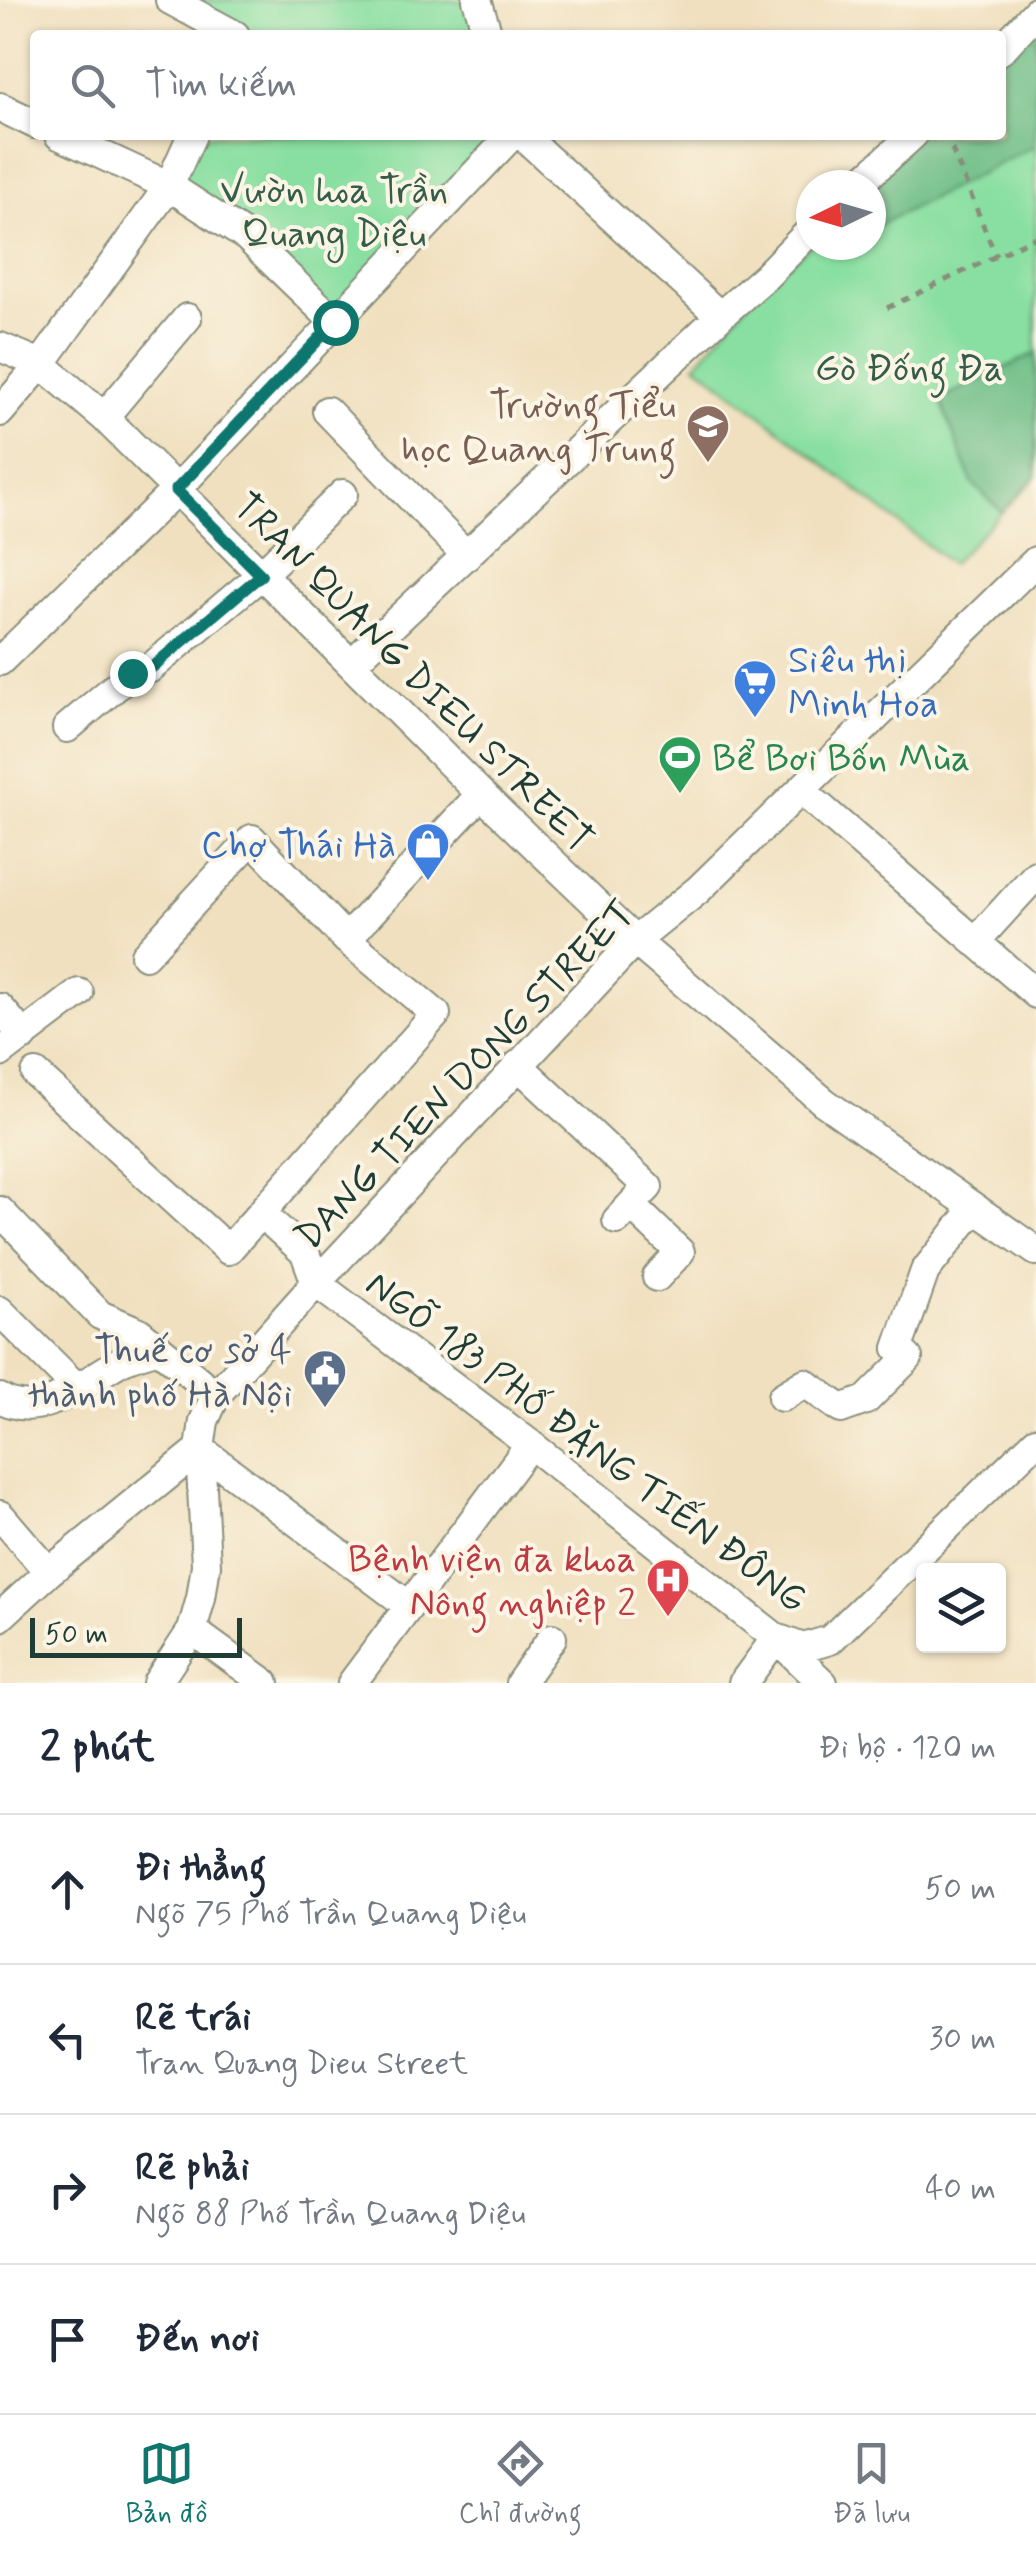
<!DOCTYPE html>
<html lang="vi">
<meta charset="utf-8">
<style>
:root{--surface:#fff;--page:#f6f6f7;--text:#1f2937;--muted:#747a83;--line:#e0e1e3;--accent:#0f766e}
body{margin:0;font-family:Mynerve,sans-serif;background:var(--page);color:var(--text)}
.controls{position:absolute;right:30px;bottom:30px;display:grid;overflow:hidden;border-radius:10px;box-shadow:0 2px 8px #0004}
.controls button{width:90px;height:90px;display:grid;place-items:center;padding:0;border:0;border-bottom:2px solid var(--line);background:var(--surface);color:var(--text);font:50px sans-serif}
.compass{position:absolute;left:796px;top:170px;width:90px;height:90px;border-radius:50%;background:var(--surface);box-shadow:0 2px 8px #0004;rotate:265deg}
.scale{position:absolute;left:30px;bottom:25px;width:212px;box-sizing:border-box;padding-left:10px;border:5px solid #1f3d34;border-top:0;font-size:28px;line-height:35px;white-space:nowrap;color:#1f3d34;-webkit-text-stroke:8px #fcf5e5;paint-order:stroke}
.stop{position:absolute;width:30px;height:30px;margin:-22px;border:8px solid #0f766e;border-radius:50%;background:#fff}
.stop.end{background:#0f766e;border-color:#fff;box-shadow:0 2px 10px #0008}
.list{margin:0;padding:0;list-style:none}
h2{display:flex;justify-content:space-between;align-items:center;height:130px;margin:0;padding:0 40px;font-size:42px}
h2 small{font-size:32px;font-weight:400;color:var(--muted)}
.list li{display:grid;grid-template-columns:65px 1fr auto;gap:30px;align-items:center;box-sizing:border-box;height:150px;padding:0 40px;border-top:2px solid var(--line)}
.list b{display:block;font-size:38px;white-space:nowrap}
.list p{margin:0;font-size:32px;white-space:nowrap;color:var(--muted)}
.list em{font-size:32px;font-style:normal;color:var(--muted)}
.icon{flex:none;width:55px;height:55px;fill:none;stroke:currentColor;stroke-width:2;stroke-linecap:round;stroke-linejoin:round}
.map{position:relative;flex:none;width:1036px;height:1683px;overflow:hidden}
.search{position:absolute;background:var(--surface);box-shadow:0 2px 8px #0004;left:30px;right:30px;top:30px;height:110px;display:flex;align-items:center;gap:25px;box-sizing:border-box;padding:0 35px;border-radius:10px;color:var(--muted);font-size:38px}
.sheet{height:730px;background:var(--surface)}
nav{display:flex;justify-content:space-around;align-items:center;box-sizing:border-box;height:140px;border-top:2px solid var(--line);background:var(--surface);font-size:28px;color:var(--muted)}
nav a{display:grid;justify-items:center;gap:5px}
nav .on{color:var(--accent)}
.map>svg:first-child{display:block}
.green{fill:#89dfa1;stroke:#548e6a;stroke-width:2.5}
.forest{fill:#6ebe87;stroke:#467e5e;stroke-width:2.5}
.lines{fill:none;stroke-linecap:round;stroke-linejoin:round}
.minor-casing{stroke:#888e7a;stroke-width:32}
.path{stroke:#888e7a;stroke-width:5;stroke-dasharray:8 8;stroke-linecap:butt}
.minor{stroke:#fff;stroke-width:28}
.route{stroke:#0f766e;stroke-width:12}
.labels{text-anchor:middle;stroke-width:8;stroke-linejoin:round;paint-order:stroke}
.park-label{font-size:38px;fill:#345d4a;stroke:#fcf5e5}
.education-label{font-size:38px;fill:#785e54;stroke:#fcf5e5;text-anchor:end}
.shop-label{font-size:38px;fill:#366cbe;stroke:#fcf5e5;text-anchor:start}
.street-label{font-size:38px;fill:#1f3d34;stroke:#fcf5e5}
.leisure-label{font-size:38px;fill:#27864d;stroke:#fcf5e5;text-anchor:start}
.service-label{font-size:38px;fill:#4e5e75;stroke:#fcf5e5;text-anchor:end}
.health-label{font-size:38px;fill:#be3a42;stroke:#fcf5e5;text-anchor:end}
</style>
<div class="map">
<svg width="1036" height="1683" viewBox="0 0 1036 1683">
<rect width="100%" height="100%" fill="#fcf5e5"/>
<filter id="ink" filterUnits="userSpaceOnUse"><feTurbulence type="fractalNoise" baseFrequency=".01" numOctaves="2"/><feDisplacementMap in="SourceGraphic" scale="20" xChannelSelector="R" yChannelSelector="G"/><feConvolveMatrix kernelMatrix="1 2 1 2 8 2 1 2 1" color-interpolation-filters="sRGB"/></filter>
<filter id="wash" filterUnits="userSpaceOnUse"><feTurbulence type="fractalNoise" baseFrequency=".0048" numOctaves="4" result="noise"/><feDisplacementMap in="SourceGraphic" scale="40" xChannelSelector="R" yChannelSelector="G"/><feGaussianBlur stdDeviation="2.25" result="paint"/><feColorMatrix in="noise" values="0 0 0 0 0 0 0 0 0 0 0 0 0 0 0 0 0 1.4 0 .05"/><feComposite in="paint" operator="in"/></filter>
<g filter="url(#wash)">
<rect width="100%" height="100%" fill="#f0e0bf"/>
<path class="green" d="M170 0H477L488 35H235Z
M1036 16V477L951 564 696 364 763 285 811 245H871V185L1001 135Z
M192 135H512L335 322 169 186Z"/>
<path class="forest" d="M1036 16V145L871 229V185L915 135H1001V51Z
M1036 353V477L1002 512 972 483 940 399Z"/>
</g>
<g filter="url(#ink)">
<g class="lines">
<g class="minor-casing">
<path id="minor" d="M170 0 235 35
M477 0 488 35
M1001 50 1036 12
M0 107 35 124
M59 135 169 186 247 237 335 322
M522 135 720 316
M858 185 913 135
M0 347 41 364 104 417 481 794 635 941 824 1102 1036 1251
M327 411 467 556
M0 412 41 364 169 186 192 135
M104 417 187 318
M0 661 176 490 512 135
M351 664 720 316 766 276 811 230
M67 728 132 673 149 669 261 575 343 494
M802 791 1036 994
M346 939 481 794
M975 942 1036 875
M145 955 252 839 346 939 436 1014 261 1213 305 1253 316 1283 530 1444 776 1638 803 1648 830 1640 1036 1441
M0 1008 24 1036
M0 1053 79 993
M518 1065 648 1187 617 1220
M36 1074 228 1250 261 1213
M631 1205 680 1252 657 1277
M0 1211 100 1315 139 1332 216 1395
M0 1311 76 1387
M782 1397 805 1383 841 1409 866 1400 908 1358 898 1348 925 1271 974 1209
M0 1398C42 1423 84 1381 121 1361 133 1355 146 1352 159 1348
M0 1515 49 1572
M0 1617 49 1572 200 1449 409 1606
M192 1630 265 1683
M157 1683 192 1630 201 1598 206 1565 200 1449 204 1421 216 1395 316 1283 635 941 698 890 1036 561
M352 1683 530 1444
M520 1683 552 1638
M743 1683 776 1638 823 1683"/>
</g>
<path class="path" d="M958 135 951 147 996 256
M887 308 1036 237"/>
<use href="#minor" class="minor"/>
</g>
</g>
<g class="lines" filter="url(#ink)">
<path class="route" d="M132 673 150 669 261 575 176 490 335 322"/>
</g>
<defs>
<g id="school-pin" transform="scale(2.25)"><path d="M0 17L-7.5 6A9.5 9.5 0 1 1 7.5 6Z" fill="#8d6e63" stroke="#fcf5e5"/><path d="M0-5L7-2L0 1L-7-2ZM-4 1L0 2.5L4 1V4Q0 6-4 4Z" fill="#fff"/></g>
<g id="supermarket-pin" transform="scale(2.25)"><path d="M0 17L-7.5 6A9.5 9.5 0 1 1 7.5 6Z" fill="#3f7fe0" stroke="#fcf5e5"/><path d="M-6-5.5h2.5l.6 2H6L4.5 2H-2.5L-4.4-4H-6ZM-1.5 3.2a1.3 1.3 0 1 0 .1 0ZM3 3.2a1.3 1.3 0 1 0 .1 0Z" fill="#fff"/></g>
<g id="stadium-pin" transform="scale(2.25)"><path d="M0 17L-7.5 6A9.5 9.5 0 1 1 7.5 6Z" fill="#2e9e5b" stroke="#fcf5e5"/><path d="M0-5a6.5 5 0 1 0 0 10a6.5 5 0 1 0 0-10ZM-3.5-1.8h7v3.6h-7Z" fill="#fff"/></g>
<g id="shop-pin" transform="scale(2.25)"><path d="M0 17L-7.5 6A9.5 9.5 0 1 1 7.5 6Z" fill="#3f7fe0" stroke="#fcf5e5"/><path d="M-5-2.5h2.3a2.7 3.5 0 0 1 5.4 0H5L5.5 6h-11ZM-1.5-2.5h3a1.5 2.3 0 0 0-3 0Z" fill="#fff"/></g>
<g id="civic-pin" transform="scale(2.25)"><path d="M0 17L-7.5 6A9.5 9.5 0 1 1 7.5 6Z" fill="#5c6f8a" stroke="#fcf5e5"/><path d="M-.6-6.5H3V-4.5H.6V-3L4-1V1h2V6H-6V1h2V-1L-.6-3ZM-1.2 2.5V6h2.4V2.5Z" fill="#fff"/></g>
<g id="hospital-pin" transform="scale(2.25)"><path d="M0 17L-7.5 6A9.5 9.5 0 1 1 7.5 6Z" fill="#e0444e" stroke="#fcf5e5"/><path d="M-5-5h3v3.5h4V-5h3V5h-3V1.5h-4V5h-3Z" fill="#fff"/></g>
</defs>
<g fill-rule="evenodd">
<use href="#school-pin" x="708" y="426"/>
<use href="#supermarket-pin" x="755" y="681"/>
<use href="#stadium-pin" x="680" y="757"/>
<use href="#shop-pin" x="428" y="844"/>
<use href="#civic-pin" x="325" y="1371"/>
<use href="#hospital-pin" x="668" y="1580"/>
</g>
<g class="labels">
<g class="park-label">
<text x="334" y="202">Vườn hoa Trần<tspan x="334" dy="44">Quang Diệu</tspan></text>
<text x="909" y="380">Gò Đống Đa</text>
</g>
<g class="education-label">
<text x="676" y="417">Trường Tiểu<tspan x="676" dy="44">học Quang Trung</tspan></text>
</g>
<g class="shop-label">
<text x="788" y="672">Siêu thị<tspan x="788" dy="44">Minh Hoa</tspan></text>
<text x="396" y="857" text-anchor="end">Chợ Thái Hà</text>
</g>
<g class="street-label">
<text transform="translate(414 672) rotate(45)" y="13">TRAN QUANG DIEU STREET</text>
<text transform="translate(464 1074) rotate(-46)" y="13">DANG TIEN DONG STREET</text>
<text transform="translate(587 1441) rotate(37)" y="13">NGÕ 183 PHỐ ĐẶNG TIẾN ĐÔNG</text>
</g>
<g class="leisure-label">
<text x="712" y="770">Bể Bơi Bốn Mùa</text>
</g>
<g class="service-label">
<text x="292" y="1362">Thuế cơ sở 4<tspan x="292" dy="44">thành phố Hà Nội</tspan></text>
</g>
<g class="health-label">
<text x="636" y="1571">Bệnh viện đa khoa<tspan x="636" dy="44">Nông nghiệp 2</tspan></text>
</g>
</g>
</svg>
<div class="controls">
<button><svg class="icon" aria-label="layers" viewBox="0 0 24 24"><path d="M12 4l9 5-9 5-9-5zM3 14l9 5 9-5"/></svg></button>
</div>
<svg class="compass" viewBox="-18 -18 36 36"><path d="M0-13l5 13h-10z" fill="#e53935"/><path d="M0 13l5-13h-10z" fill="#747a83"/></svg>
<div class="scale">50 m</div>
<div class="stop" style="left:335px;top:322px"></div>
<div class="stop end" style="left:132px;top:673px"></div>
<div class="search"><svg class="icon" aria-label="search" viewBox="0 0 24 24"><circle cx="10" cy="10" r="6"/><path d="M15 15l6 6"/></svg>Tìm kiếm</div>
</div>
<section class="sheet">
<h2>2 phút<small>Đi bộ · 120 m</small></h2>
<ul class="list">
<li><svg class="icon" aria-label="ahead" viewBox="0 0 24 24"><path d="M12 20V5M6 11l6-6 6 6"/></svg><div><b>Đi thẳng</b><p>Ngõ 75 Phố Trần Quang Diệu</p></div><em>50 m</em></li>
<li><svg class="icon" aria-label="left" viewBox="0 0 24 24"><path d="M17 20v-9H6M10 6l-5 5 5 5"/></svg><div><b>Rẽ trái</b><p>Tran Quang Dieu Street</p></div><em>30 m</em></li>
<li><svg class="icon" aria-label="right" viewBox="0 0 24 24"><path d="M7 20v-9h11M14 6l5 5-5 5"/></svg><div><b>Rẽ phải</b><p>Ngõ 88 Phố Trần Quang Diệu</p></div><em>40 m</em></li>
<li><svg class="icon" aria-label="arrive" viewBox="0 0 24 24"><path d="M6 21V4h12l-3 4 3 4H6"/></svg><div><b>Đến nơi</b></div></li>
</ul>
</section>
<nav>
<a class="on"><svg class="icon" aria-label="map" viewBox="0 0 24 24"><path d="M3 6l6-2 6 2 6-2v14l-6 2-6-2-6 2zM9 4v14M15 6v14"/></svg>Bản đồ</a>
<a><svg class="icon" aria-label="directions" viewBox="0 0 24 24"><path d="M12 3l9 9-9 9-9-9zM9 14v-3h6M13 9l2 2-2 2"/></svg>Chỉ đường</a>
<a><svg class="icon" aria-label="saved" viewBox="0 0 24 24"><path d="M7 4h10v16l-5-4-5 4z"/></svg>Đã lưu</a>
</nav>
